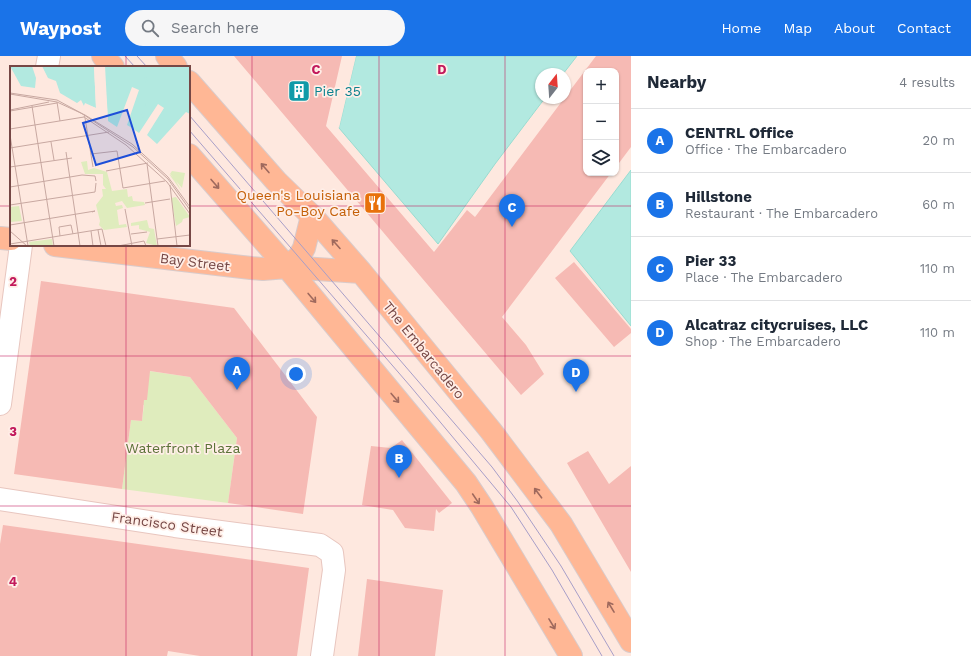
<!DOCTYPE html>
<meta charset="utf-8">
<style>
:root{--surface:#fff;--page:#f6f6f7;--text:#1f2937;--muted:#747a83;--line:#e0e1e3;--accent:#1a73e8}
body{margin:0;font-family:"Work Sans",sans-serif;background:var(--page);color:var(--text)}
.controls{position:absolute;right:12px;top:12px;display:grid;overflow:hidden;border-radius:8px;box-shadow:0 1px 3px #0004}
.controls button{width:36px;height:36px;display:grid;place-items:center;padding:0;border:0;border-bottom:1px solid var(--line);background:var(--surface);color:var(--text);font:20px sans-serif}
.compass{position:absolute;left:535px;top:12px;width:36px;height:36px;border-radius:50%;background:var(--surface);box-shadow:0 1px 3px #0004;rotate:17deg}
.you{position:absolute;left:296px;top:318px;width:14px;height:14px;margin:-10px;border:3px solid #fff;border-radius:50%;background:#1a73e8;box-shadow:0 0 0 6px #1a73e833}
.badge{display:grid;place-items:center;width:26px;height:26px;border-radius:50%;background:var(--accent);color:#fff;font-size:13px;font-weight:700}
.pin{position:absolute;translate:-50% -33px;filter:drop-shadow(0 1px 2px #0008)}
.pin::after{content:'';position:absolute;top:21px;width:14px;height:12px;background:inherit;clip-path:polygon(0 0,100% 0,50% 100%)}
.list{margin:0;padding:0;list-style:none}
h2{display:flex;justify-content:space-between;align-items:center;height:52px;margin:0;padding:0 16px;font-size:17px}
h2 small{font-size:13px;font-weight:400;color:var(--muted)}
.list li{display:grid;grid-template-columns:26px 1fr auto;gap:12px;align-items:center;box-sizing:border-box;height:64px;padding:0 16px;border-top:1px solid var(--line)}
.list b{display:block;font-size:15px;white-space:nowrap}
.list p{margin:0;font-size:13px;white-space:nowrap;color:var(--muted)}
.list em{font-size:13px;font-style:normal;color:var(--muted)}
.icon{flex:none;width:22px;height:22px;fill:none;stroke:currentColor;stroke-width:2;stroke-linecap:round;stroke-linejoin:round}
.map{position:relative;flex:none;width:631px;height:600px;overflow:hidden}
header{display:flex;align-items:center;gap:24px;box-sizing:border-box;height:56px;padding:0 20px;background:var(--accent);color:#fff}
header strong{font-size:19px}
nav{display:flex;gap:22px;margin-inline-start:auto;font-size:14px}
.search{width:280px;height:36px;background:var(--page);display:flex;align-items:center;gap:10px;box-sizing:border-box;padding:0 14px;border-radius:22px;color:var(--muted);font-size:15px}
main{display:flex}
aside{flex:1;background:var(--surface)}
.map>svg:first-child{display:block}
.green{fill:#dfecbd}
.water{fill:#b2e9e0;stroke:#98dcd1}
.pier{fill:#fee8df}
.building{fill:#f6bab4}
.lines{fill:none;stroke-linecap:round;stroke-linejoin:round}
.minor-casing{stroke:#e8c6bf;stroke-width:24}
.major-casing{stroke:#d9cbcb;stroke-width:24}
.minor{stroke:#fff;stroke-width:22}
.major{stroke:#ffb795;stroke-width:22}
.tram{stroke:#a79ec8;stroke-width:1}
.oneway{stroke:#9f695d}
.grid{fill:none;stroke:#c2185b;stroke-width:1;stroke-opacity:0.55}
.labels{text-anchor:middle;stroke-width:3.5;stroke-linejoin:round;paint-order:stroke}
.culture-label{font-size:14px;fill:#0d838f;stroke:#ffeee7;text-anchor:start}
.food-label{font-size:14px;fill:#c56008;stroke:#ffeee7;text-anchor:end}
.street-label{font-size:14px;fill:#764745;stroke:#ffeee7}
.park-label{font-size:14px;fill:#5b7237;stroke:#ffeee7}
.inset-river{fill:none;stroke:#b2e9e0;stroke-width:2}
.inset-road{fill:none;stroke:#c8a8a1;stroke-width:1}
.view{fill:#1d4ed8;fill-opacity:0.15;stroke:#1d4ed8;stroke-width:2}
.inset-edge{fill:none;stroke:#764745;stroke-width:2}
.grid-label{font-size:13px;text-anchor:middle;font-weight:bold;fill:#c2185b;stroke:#ffeee7;stroke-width:3.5;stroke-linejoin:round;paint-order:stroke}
</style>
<header>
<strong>Waypost</strong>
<div class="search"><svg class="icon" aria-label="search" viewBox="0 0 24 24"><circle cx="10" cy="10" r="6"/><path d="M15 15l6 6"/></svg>Search here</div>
<nav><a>Home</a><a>Map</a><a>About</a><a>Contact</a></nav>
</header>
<main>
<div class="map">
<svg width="631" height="600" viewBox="0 0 631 600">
<rect width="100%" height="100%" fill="#fee8df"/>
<path class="green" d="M149 315 190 321 237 382 228 447 122 433 131 364 142 365 144 349 134 348Z"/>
<path class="water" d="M356 0H577L563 18H541V42H545L495 108 438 188 339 72Z
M631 114V270L570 195Z"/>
<path class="pier" d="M354 0H356L339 72 337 70Z"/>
<path class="building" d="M234 0H342L326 70 434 196 467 154 475 161 596 0H631V91L616 111V15H586V117H611L502 261 526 289 544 318 521 339Z
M574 206 631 273V277L614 291 555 222Z
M41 225 234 252 317 361 303 458 228 447 237 382 190 321 150 315 147 344H144L142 365 131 364 122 433 14 418Z
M402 384 452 447 439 457 436 453 434 475 405 472 393 454 362 449 371 390 391 392Z
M588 395 609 428 631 410V516L567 407Z
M3 469 309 512 297 600H200L168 595 167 600H0V488Z
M367 523 443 534 435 600H358Z"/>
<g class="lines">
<g class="minor-casing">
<path id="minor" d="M47 11 49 0
M0 348 21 189
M0 443 175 470 320 489 332 497 334 514 322 600"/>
</g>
<g class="major-casing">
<path id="major" d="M103 0 113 11
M167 0 176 11
M189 26 276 125 312 160 361 216 491 375 561 468 631 585
M189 99 287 211 466 427 482 451 571 600
M0 182 11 183
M55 189 251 212 263 213 287 211 361 216
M287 211 299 201 304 192 312 160"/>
</g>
<use href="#minor" class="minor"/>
<use href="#major" class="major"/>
<path class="tram" d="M125 0 135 11
M137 0 147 11
M189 59 492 411 518 446 561 510 614 600
M189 74 411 331 511 451 552 514 602 600"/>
</g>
<defs><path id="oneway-shaft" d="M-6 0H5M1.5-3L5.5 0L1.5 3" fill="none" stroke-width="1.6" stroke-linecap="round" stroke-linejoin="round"/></defs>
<g class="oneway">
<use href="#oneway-shaft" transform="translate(265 112) rotate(-131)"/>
<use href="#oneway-shaft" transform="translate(215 128) rotate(49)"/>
<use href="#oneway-shaft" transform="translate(336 188) rotate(-132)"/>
<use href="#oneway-shaft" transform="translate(312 242) rotate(50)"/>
<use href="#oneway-shaft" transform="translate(395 342) rotate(50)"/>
<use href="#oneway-shaft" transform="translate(538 437) rotate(-127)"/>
<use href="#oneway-shaft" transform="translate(476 443) rotate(56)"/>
<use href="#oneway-shaft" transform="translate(611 551) rotate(-121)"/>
<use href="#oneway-shaft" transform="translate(552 568) rotate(59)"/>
</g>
<path class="grid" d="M126 0V11M252 0V600M379 0V600M505 0V600M0 150H11M189 150H631M126 189V600M0 300H631M0 450H631"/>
<defs>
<g id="building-square" transform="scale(1.15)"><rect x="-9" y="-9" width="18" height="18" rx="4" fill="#0f9aa8" stroke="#ffeee7"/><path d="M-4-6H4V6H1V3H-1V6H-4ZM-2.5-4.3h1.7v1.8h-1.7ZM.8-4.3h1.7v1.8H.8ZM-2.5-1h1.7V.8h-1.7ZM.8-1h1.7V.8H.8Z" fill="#fff"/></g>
<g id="restaurant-square" transform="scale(1.15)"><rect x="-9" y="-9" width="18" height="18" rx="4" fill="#e8710a" stroke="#ffeee7"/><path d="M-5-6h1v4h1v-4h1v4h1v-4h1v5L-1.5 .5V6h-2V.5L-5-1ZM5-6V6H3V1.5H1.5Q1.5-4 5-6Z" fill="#fff"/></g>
</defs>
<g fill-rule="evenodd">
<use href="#building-square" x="299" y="35"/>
<use href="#restaurant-square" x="375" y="147"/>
</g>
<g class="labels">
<g class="culture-label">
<text x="314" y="40">Pier 35</text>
</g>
<g class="food-label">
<text x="360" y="144">Queen's Louisiana<tspan x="360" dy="16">Po-Boy Cafe</tspan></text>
</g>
<g class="street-label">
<text transform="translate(195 206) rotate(7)" y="5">Bay Street</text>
<text transform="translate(424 294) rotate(51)" y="5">The Embarcadero</text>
<text transform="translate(167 468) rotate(8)" y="5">Francisco Street</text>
</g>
<g class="park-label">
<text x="183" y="397">Waterfront Plaza</text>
</g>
</g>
<g transform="translate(10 10)">
<rect width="180" height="180" fill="#fee8df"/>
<path d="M77 95 78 104 84 102 97 106 102 125 117 123 118 131 122 130 123 135 134 136 135 139 117 142 112 135 105 137 106 140 112 139 113 142 107 144 109 159 116 158 117 161 94 164 89 159 90 155 86 139 93 130 92 123H96L93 119V108H75L71 96ZM162 105 175 107 172 122 166 115 172 126 159 108 163 111 160 108ZM166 131 180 151 173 153 172 156 166 160 161 132ZM9 140 12 155 0 156V141ZM137 154 139 162 144 163 147 180 136 177 140 166 129 163V159L121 160V157ZM42 173 43 180H20L19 176Z" fill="#dfecbd"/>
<path d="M0 0H22L26 12 25 22 11 20ZM32 0H84L86 42 75 38 74 40 71 34 67 37 50 27 46 15 38 12ZM95 0H180V48L176 46 147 78 137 69 154 42 148 38 129 67 122 62 117 59 129 24 122 21 107 61 98 55Z" fill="#b2e9e0"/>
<path d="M84 0H86V44L74 40 75 37 86 42ZM93 0H94L98 55 96 54Z" fill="#fee8df"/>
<path class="inset-river" d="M126 59 131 54 137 37V17L132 0"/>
<path class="inset-road" d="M0 27 47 34 71 47 123 81 158 113 180 144M0 28 47 36 75 49M47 36 50 55M22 40 44 180M0 44 39 36M0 45 47 37M75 52 83 101M0 63 74 51M0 69 18 180M41 76 44 94M0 82 99 66M56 86 70 180M81 88 107 85 113 122 155 115M137 98 148 180M0 101 62 92M96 105 138 97M160 119 167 180M0 121 72 109 85 110 86 115M135 137 160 133M0 139 85 126 86 117M180 141 158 111 122 78 75 49 74 51 116 79 157 116 180 148M115 143 122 180M0 159 85 145 82 146M88 164 91 180M0 165 17 180M81 165 83 180M121 168 137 166M50 170 49 161 61 159 63 168M147 173 180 169M0 178 92 163 96 180M108 180 134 175 136 180"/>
<path class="view" d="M117 44 130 86 86 99 73 57Z"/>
<rect width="180" height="180" class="inset-edge"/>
</g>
<g class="grid-label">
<text x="316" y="18">C</text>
<text x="442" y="18">D</text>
<text x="13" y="230">2</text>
<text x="13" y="380">3</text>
<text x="13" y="530">4</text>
</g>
</svg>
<div class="controls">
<button>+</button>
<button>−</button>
<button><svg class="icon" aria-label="layers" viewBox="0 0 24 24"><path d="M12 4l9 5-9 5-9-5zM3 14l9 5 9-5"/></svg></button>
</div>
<svg class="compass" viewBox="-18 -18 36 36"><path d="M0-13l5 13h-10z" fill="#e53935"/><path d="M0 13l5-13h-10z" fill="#747a83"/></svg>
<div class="you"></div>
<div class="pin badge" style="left:237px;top:334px">A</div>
<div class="pin badge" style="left:399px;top:422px">B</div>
<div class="pin badge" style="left:512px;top:171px">C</div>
<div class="pin badge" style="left:576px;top:336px">D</div>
</div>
<aside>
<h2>Nearby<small>4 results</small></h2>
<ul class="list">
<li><span class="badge">A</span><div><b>CENTRL Office</b><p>Office · The Embarcadero</p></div><em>20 m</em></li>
<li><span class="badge">B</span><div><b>Hillstone</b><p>Restaurant · The Embarcadero</p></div><em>60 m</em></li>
<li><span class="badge">C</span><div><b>Pier 33</b><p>Place · The Embarcadero</p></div><em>110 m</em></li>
<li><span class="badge">D</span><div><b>Alcatraz citycruises, LLC</b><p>Shop · The Embarcadero</p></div><em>110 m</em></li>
</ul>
</aside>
</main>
